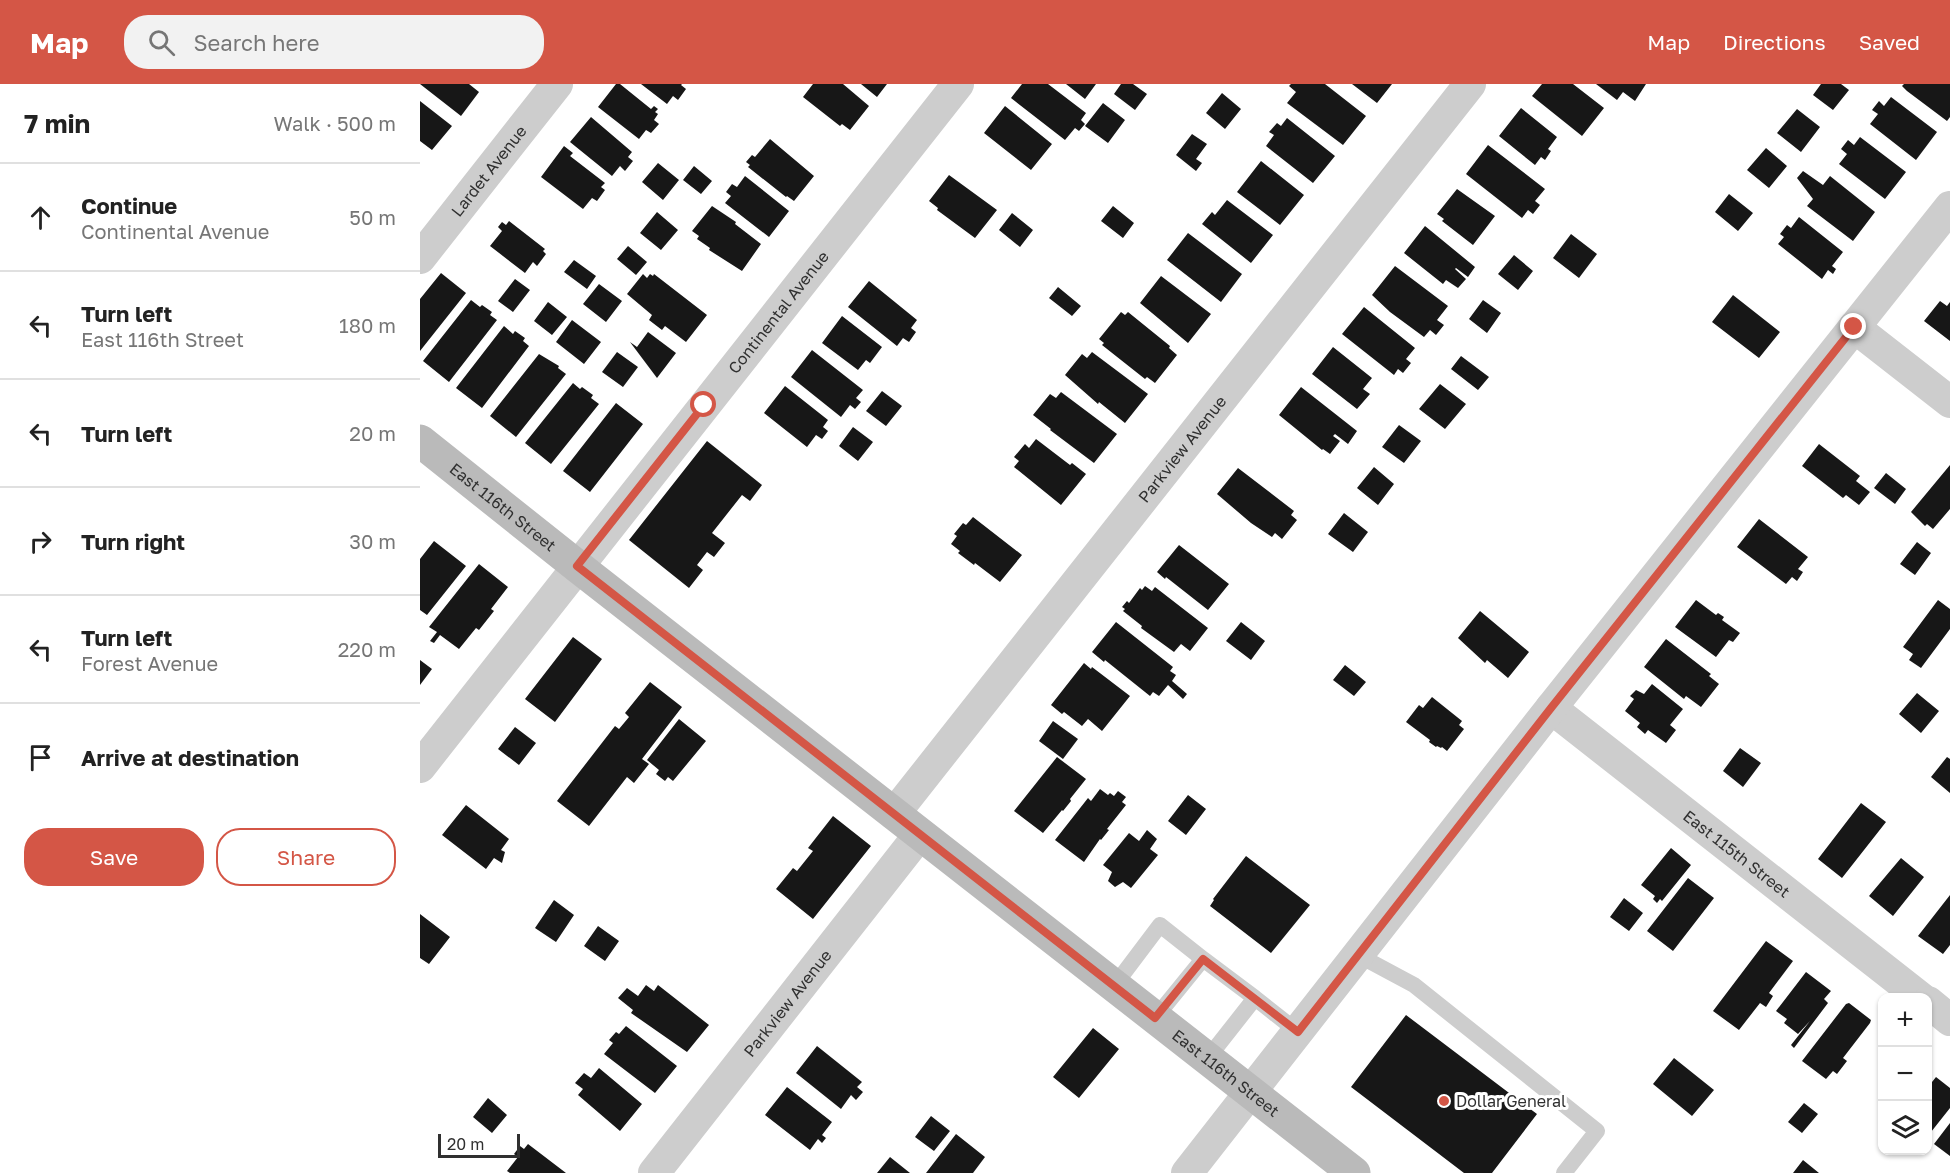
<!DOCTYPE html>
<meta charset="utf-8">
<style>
:root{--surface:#fff;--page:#f2f2f2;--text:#222;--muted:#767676;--line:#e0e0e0;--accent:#d45646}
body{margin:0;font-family:"Golos Text",sans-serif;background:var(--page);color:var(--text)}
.controls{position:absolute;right:18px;bottom:18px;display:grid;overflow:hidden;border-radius:12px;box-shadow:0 2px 4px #0004}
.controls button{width:54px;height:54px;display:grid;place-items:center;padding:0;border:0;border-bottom:2px solid var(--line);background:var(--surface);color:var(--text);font:30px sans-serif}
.scale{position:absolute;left:18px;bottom:15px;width:82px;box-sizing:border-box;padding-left:6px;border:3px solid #303030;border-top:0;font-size:16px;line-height:21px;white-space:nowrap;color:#303030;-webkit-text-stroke:4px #fff;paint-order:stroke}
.stop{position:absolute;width:18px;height:18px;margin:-14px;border:4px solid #d45646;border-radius:50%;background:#fff}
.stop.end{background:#d45646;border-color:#fff;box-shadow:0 2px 6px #0008}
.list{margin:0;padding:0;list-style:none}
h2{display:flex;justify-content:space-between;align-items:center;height:78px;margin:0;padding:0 24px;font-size:26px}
h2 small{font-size:20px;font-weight:400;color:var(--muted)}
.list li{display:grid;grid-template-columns:39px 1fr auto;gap:18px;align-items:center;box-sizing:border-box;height:108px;padding:0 24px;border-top:2px solid var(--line)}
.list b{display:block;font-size:22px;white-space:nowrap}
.list p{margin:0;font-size:20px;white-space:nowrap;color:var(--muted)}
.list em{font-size:20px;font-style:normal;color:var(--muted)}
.actions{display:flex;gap:12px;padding:18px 24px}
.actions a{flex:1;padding:14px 0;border:2px solid var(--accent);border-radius:24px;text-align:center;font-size:21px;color:var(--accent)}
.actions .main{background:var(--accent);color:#fff}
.icon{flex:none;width:33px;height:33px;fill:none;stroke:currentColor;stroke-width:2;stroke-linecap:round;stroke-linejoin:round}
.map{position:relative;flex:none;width:1530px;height:1089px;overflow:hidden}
header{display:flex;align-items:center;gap:36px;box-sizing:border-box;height:84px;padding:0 30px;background:var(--accent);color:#fff}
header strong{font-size:28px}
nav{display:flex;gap:33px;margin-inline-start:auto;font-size:21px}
.search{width:420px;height:54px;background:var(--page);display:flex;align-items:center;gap:15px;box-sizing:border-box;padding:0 21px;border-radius:24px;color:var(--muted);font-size:22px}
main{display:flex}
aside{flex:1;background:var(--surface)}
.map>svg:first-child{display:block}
.building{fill:#171717}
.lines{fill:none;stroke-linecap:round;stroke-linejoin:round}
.lane{stroke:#cdcdcd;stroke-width:16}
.street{stroke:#cdcdcd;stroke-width:32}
.secondary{stroke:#bababa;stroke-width:33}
.route{stroke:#d45646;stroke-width:8}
.poi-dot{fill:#d45646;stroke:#fff;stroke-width:2}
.labels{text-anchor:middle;stroke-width:6;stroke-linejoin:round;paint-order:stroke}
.street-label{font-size:16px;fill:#303030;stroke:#fff}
.poi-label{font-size:16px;fill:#303030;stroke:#fff;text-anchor:start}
</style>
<header>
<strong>Map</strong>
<div class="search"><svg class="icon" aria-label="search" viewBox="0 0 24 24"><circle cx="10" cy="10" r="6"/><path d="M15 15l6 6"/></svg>Search here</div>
<nav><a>Map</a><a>Directions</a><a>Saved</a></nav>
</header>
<main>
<aside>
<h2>7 min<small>Walk · 500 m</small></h2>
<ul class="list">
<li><svg class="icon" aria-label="ahead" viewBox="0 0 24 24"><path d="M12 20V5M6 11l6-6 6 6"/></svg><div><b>Continue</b><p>Continental Avenue</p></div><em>50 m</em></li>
<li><svg class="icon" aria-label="left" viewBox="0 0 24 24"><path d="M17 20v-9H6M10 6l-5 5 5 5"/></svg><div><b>Turn left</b><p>East 116th Street</p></div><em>180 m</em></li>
<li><svg class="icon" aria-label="left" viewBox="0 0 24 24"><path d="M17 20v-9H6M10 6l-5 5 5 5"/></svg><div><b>Turn left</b></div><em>20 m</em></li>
<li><svg class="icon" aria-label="right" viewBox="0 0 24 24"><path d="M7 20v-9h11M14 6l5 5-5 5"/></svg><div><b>Turn right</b></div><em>30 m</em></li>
<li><svg class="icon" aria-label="left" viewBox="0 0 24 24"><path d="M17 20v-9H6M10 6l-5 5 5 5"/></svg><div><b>Turn left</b><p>Forest Avenue</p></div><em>220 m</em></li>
<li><svg class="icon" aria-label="arrive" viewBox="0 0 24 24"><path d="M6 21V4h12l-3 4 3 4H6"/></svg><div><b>Arrive at destination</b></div></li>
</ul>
<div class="actions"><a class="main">Save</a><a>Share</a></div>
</aside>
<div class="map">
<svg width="1530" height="1089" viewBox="0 0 1530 1089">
<rect width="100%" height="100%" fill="#fff"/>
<path class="building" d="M0 0H49L59 8 41 32Z
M196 0H200L231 25 234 22 238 25 235 28 238 30 234 36 239 40 231 49 226 46 219 55 178 23Z
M221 0H262L261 1 266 5 258 16 253 12 247 20Z
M393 0H423L449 22 430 46 422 40 420 42 383 13Z
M441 0H467L457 13Z
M602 0H628L666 29 661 36 665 40 659 47 655 44 645 56 591 14Z
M646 0H676L665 15Z
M701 0H713L727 10 715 26 694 10Z
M871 0H905L946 32 923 61 867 19 876 8 869 2Z
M932 0H972L957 19Z
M1122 0H1153L1184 24 1162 52 1112 12Z
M1176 0H1226L1215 17 1203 8 1197 16Z
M1401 0H1421L1429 6 1413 26 1393 11Z
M1484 0H1530V33L1527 37 1487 7 1482 2Z
M802 9 821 25 805 45 786 29Z
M1471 13 1517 48 1496 76 1450 40 1458 30 1452 26 1459 17 1464 22Z
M0 17 32 42 12 66 0 57Z
M683 19 705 36 688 59 665 42Z
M585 22 632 60 611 86 564 49Z
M1101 24 1137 53 1128 65 1131 67 1125 76 1121 73 1115 81 1079 52Z
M1377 25 1400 43 1381 68 1357 49Z
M171 33 212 68 208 73 213 77 205 87 200 82 192 92 150 58Z
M867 34 915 72 893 99 846 62 854 51 849 48 857 39 861 42Z
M772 50 787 60 776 75 782 79 776 87 756 71Z
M1440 53 1486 88 1465 115 1419 80 1427 70 1421 65 1428 56 1434 61Z
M350 55 394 92 374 117 367 112 366 113 328 83 330 81 326 78 332 71 335 73Z
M1068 61 1125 105 1115 117 1120 121 1113 130 1108 126 1102 134 1046 90Z
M144 62 153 69 150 72 185 99 181 103 185 106 177 117 172 114 163 125 121 93Z
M1346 64 1367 82 1349 104 1327 86Z
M841 77 884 111 860 141 817 108Z
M238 79 259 96 243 116 222 98Z
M274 82 292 97 281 110 263 96Z
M1383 87 1403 101 1410 92 1455 128 1433 157 1387 122 1393 115 1377 94Z
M529 91 577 126 555 154 517 126 518 124 509 117Z
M325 92 369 127 349 153 305 119 311 112 306 108 312 100 317 103Z
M1037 105 1075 132 1053 161 1022 137 1024 135 1017 130Z
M1309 110 1333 129 1318 147 1295 128Z
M807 116 853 151 831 179 782 140 792 128 795 131Z
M292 122 316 138 315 140 341 160 322 187 289 166 290 164 277 155 279 152 272 147Z
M693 122 714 139 703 154 681 137Z
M237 128 258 146 241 166 220 149Z
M592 129 613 146 600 163 579 146Z
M1379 133 1423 168 1412 182 1416 185 1413 190 1408 186 1402 195 1358 160 1364 153 1360 150 1367 141 1371 144Z
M89 137 125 165 123 167 126 170 117 182 113 178 105 189 70 162 82 147 78 143 82 138 86 141Z
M1005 142 1055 183 1048 193 1036 184 1035 185 1046 195 1038 204 1026 196 1023 200 984 169Z
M768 149 822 190 801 218 747 176Z
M1151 150 1177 170 1159 194 1133 174Z
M208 162 227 178 216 191 197 175Z
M1094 171 1113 187 1098 206 1078 190Z
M154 176 176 192 167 205 144 188Z
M975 182 1028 222 1017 236 1024 241 1016 251 1010 246 1004 253 970 228 952 211Z
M21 189 46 209 0 267V215Z
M223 190 227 194 230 190 233 192 234 190 287 231 266 258 245 242 242 246 229 236 232 231 207 210Z
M741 192 791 230 768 259 720 219Z
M95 195 110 206 93 228 78 217Z
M449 197 497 236 491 244 496 248 489 258 483 254 477 262 428 223Z
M179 200 202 217 186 238 163 220Z
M638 203 661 222 652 232 629 214Z
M1313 211 1360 248 1339 274 1292 238Z
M51 216 60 223 62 221 72 228 70 231 77 236 29 298 3 277Z
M1063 216 1081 229 1067 249 1049 235Z
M1520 217 1527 222 1530 218V257L1504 237Z
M128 218 147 233 132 251 114 237Z
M944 223 995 264 986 275 991 279 983 289 978 285 974 291 922 250Z
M701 228 705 231 708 228 750 262 749 264 757 271 735 299 727 293 725 295 682 261 684 259 679 255Z
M422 232 462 263 450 279 446 276 438 286 402 259Z
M152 236 181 258 164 280 136 258Z
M84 242 93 250 95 247 105 254 103 257 109 262 62 324 36 304Z
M228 248 256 269 237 294 210 258 217 263Z
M913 263 952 294 943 305 950 310 937 325 892 290Z
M392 266 443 306 436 314 441 318 435 325 430 321 421 333 371 293Z
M197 268 218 283 203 303 182 288Z
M672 268 728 310 705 339 679 318 678 320 645 291 662 270 667 274Z
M119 270 139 282 138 284 146 290 96 353 70 332Z
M1041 272 1069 293 1058 306 1031 285Z
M153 299 160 305 162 303 173 311 171 314 179 320 131 380 105 359Z
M1020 300 1046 320 1025 345 999 325Z
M365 302 408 336 403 343 408 347 402 355 396 351 387 363 344 329Z
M881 303 937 347 928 360 915 350 913 352 920 357 910 370 903 365 902 366 859 331Z
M462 307 482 322 466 342 446 327Z
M641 308 697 350 674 379 630 346 631 345 613 331 630 310 636 314Z
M196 319 223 340 170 408 143 387Z
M979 341 1001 357 984 379 962 363Z
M433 343 453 358 438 377 419 362Z
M616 355 650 381 652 379 666 390 641 421 594 383 599 377 594 373 605 360 609 364Z
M287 357 342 401 330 417 322 411 292 449 305 459 294 473 287 468 277 481 283 486 269 504 209 456Z
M1399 360 1440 392 1436 397 1450 408 1439 421 1426 411 1423 414 1382 382Z
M1530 381V425L1513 445 1507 440 1505 442 1491 428Z
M954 383 974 400 958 421 937 404Z
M818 384 874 427 871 431 877 436 862 455 855 449 852 453 831 439 797 410Z
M1466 389 1486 405 1475 420 1454 404Z
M924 429 948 448 933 468 908 450Z
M553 433 602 471 580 498 555 479 554 481 538 469 540 467 531 460 537 452 534 450 543 439 546 441Z
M1339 435 1388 473 1378 485 1383 488 1377 497 1372 493 1366 500 1317 463Z
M14 457 46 482 7 531 0 526V475Z
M1497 458 1511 469 1495 491 1480 480Z
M759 461 809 500 788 526 746 493 745 495 737 488Z
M59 480 88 503 71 525 74 527 59 546 56 544 39 565 20 551 14 559 10 557 17 548 9 543Z
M725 502 732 507 735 503 788 544 770 567 761 560 754 568 721 544 722 542 703 527 705 525 702 523 707 517 709 519 720 504 722 506Z
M1276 516 1296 531 1298 529 1304 533 1302 536 1320 549 1313 558 1309 556 1296 573 1255 543Z
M1518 516 1530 525V545L1501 584 1489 576 1493 570 1483 563Z
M1060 527 1109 568 1088 594 1067 576 1065 579 1038 554Z
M696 538 753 583 750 587 756 591 752 597 767 610 763 615 748 601 739 612 733 608 730 612 685 576 684 578 672 568Z
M821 538 845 557 831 576 806 557Z
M153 553 182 575 135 638 105 615Z
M1246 555 1291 590 1289 592 1299 600 1281 623 1266 612 1264 615 1224 583Z
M0 576 12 585 0 601Z
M664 579 671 585 672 583 710 612 682 647 668 635 662 642 644 628 642 630 631 621Z
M925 581 946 598 934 612 913 596Z
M230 598 262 623 222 675 229 680 214 699 207 693 169 742 137 717 195 642 199 645 209 633 205 629Z
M1232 600 1263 625 1250 641 1256 646 1246 659 1228 646 1225 650 1217 643 1220 639 1205 627 1214 615 1210 612 1216 606 1224 610Z
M1497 609 1519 627 1501 649 1479 630Z
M1012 613 1042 637 1039 641 1044 645 1027 667 1022 663 1021 664 1017 662 1016 663 1009 658 1010 656 986 638 999 621 1003 624Z
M259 635 286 657 253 697 248 693 245 697 236 690 239 686 227 676Z
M633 637 658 655 643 675 619 657Z
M95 643 116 659 99 681 78 665Z
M1320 664 1341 679 1323 703 1303 687Z
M637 673 666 695 650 715 651 717 643 727 642 726 623 749 594 727Z
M1527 673 1530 675V709L1511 693Z
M680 705 688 711 690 709 694 712 698 707 706 713 702 718 706 721 687 745 689 746 681 756 680 755 664 778 635 756 668 714 671 717Z
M768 711 786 725 766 751 748 737Z
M1441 719 1466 738 1422 794 1398 775Z
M46 721 89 755 81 766 85 768 82 779 74 774 66 785 22 751Z
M413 732 451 762 393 835 356 805 373 784 377 787 393 767 388 764Z
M727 746 737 755 730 765 738 771 711 804 703 798 695 803 688 797 692 788 683 781 709 749 719 757Z
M1251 764 1271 781 1242 817 1240 815 1237 819 1233 815 1235 812 1221 801Z
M826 772 890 821 851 869 790 822 794 816 793 815Z
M1481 774 1504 793 1473 832 1449 812Z
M1268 794 1294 814 1253 867 1227 847Z
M1530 811V861L1523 870 1498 852Z
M1204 814 1223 829 1209 847 1190 833Z
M134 816 154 831 136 858 115 844Z
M0 830 30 853 9 880 0 874Z
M178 842 199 857 185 877 164 862Z
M1346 857 1373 877 1349 909 1353 912 1346 923 1340 919 1319 946 1293 927Z
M1386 888 1411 907 1404 915 1408 919 1374 964 1371 961 1390 937 1378 950 1364 939 1367 935 1356 927Z
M226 901 234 907 238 901 289 941 267 968 211 929 213 926 198 914 207 904 218 912Z
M1429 919 1451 936 1450 939 1423 974 1427 977 1417 990 1413 987 1406 995 1382 977 1426 920Z
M986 931 1117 1030 1072 1089H1044L931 1003Z
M206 942 257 982 235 1009 184 970 193 959 189 956 196 948 199 950Z
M673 944 699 965 659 1014 633 993Z
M397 962 442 998 437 1003 443 1008 436 1016 431 1011 421 1025 376 989Z
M1254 974 1294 1006 1272 1032 1233 1000Z
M179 984 222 1020 200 1047 158 1011 163 1005 155 999 164 989 171 994Z
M1516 993 1530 1004V1024L1511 1048 1508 1045V1003Z
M367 1003 412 1038 402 1051 406 1054 402 1059 398 1055 390 1066 345 1031Z
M68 1014 87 1031 72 1049 53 1033Z
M1384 1019 1398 1030 1382 1049 1368 1038Z
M511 1032 530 1047 514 1067 495 1053Z
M1530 1039V1072L1514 1060Z
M536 1050 565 1073 553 1089H506Z
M108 1060 146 1089H90L87 1087 98 1073 94 1070 100 1062 104 1065Z
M470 1073 490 1089H457Z
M1383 1076 1399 1089H1373Z"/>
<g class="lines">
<path class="lane" d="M938 871 994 901 1177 1047 1144 1089
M694 902 740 841 783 875
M835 914 878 948
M735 934 783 875 835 914 787 975"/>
<g class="street">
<path id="s1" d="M0 174 137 0"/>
<path d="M1434 243 1530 318"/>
<path id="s2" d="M1131 624 1501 914"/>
<path id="s3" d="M0 683 538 0"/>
<path id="s4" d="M474 730 1050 0"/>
<path d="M1508 918 1530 936"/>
<path id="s5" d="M234 1089 500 750"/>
<path d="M767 1089 1131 624 1530 123"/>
</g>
<path class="secondary" id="s6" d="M0 357 157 482 934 1089"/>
</g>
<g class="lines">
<path class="route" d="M284 321 157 482 735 934 783 875 878 948 1131 624 1434 243"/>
</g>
<circle class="poi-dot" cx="1024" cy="1017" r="6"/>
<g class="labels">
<g class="street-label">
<text dy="6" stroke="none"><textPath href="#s1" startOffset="111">Lardet Avenue</textPath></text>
<text dy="6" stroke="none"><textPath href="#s3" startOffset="579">Continental Avenue</textPath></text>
<text dy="6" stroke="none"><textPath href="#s4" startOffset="465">Parkview Avenue</textPath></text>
<text dy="6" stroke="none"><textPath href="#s6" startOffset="106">East 116th Street</textPath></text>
<text dy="6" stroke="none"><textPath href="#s2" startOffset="236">East 115th Street</textPath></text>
<text dy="6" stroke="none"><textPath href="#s5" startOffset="216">Parkview Avenue</textPath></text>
<text dy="6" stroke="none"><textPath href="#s6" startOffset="1024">East 116th Street</textPath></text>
</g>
<g class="poi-label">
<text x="1036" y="1023">Dollar General</text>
</g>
</g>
</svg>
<div class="controls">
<button>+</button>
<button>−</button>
<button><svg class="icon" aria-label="layers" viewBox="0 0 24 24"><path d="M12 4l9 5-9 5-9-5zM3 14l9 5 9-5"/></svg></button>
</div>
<div class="scale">20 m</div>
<div class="stop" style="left:284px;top:321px"></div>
<div class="stop end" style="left:1434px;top:243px"></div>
</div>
</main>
